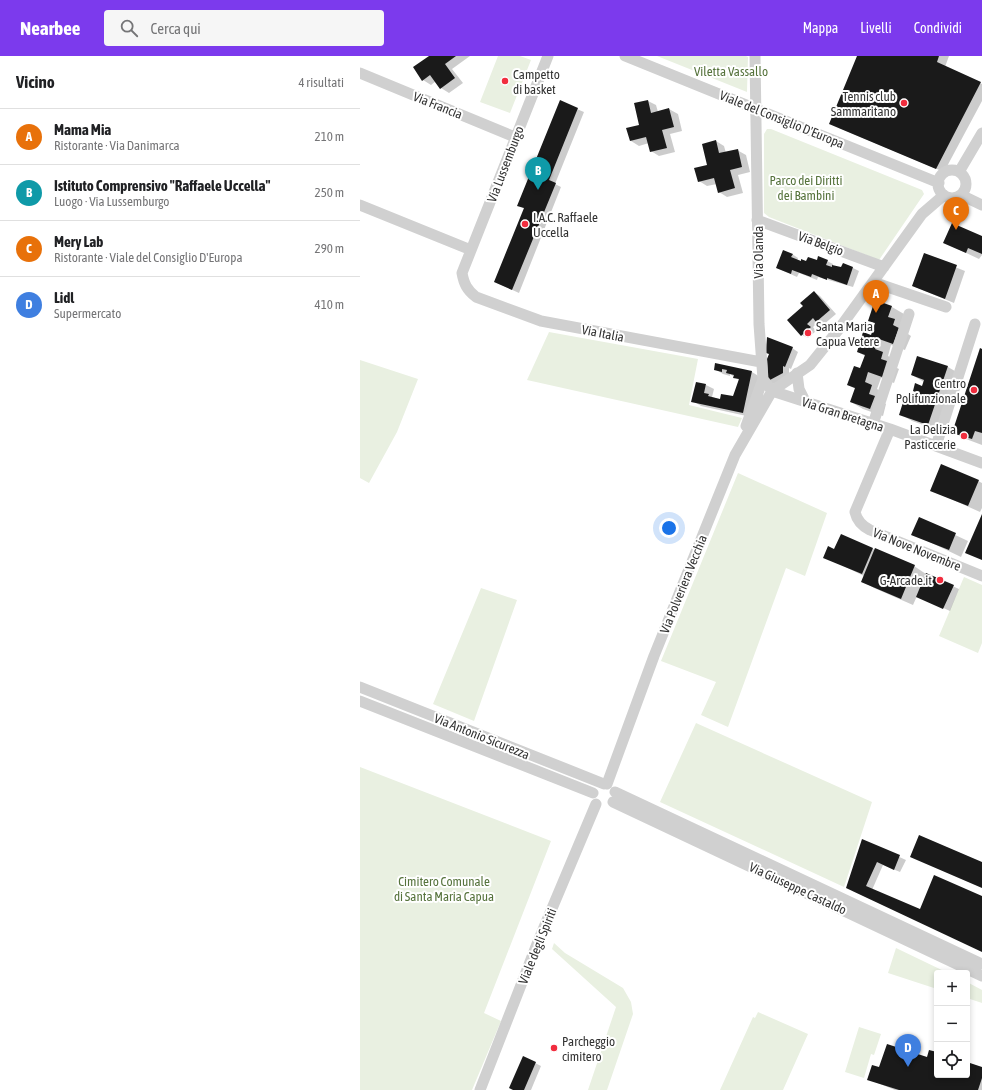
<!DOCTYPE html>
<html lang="it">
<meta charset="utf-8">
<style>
:root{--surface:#fff;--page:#f6f6f6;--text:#202124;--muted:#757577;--line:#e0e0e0;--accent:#7c3aed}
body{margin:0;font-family:"Asap Condensed",sans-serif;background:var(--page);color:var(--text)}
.controls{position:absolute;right:12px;bottom:12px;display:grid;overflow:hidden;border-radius:4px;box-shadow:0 2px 6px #0003}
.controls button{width:36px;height:36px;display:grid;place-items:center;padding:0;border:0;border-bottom:1px solid var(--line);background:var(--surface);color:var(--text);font:20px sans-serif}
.you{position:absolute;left:309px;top:472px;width:14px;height:14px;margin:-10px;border:3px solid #fff;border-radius:50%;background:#1a73e8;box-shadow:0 0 0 6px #1a73e833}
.badge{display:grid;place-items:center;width:26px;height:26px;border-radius:50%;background:var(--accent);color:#fff;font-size:13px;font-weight:700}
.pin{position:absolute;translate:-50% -33px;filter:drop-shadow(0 1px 2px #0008)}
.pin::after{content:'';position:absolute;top:21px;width:14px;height:12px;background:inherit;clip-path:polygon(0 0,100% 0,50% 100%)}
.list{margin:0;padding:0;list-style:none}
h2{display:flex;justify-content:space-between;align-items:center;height:52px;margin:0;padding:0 16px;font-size:17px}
h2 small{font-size:13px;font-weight:400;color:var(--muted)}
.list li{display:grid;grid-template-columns:26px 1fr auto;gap:12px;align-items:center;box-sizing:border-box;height:56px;padding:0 16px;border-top:1px solid var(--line)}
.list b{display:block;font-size:15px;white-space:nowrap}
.list p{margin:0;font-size:13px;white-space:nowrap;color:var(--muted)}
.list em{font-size:13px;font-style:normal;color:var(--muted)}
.icon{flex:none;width:22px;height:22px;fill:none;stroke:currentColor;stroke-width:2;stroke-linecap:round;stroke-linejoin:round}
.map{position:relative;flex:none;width:622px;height:1034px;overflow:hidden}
header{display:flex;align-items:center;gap:24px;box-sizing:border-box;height:56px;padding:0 20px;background:var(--accent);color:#fff}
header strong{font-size:19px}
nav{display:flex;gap:22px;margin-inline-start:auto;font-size:14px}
.search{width:280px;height:36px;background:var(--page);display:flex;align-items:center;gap:10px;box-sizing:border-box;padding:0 14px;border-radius:4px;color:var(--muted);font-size:15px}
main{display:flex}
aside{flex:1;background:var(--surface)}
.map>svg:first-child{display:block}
.green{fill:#e9f0e1}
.shadow{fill:#0003}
.building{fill:#1a1a1a}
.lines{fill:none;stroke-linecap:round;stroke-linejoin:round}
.minor{stroke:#d0d0d0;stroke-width:11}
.poi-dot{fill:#f12d3e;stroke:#fff;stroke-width:1.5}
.labels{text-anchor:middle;stroke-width:4;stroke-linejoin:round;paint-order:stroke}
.park-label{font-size:13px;fill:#56733c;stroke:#fff}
.poi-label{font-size:13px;fill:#333;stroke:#fff;text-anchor:start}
.street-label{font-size:13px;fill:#333;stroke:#fff}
</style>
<header>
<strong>Nearbee</strong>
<div class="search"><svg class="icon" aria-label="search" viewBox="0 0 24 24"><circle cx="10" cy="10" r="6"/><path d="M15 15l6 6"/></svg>Cerca qui</div>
<nav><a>Mappa</a><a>Livelli</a><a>Condividi</a></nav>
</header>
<main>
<aside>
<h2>Vicino<small>4 risultati</small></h2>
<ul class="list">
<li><span class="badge" style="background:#e8710a">A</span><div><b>Mama Mia</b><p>Ristorante · Via Danimarca</p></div><em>210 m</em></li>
<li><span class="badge" style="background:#0f9aa8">B</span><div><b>Istituto Comprensivo &quot;Raffaele Uccella&quot;</b><p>Luogo · Via Lussemburgo</p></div><em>250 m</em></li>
<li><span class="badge" style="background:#e8710a">C</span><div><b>Mery Lab</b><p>Ristorante · Viale del Consiglio D'Europa</p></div><em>290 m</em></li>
<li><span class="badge" style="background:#3f7fe0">D</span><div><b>Lidl</b><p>Supermercato</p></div><em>410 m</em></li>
</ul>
</aside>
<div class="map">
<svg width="622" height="1034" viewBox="0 0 622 1034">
<rect width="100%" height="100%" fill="#fff"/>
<path class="green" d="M138 0H160L171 4 150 57 120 46Z
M297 0H386L388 1 387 36Z
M407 73H411L562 134 564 138 519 204 409 161 404 157V78Z
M189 276 338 303 329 349 382 362 378 371 167 324Z
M0 304 58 323 37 376 9 427 0 422Z
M378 417 467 457 445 520 426 512 368 671 341 659 356 626 301 605Z
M604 521 622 529V587L618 597 579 580Z
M121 532 157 544 114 665 73 648Z
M336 667 512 746 484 831 300 746Z
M0 711 191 785 124 957 141 965 112 1034H0Z
M194 887 205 897 263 932 271 946 273 958 247 1034H228L256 951 192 893Z
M536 892 588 917H577V933L528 917Z
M607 926 622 934V947L607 942Z
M398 956 448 978 423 1034H360L393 961 395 962Z
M499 971 521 978 514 999 511 998 504 1022 485 1016Z"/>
<path class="shadow" d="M70 0H110L92 13 103 27 89 37 81 32 76 25 71 29 63 24Z
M498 0H589L585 11 622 28V45L584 116 479 72Z
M288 45 296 49 298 56 309 53 318 58 322 75 310 78 315 96 299 100 291 95 289 87 279 90 271 85 280 69Z
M200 46 224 56 195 128 201 131 159 237 135 226 165 153 158 149Z
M356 85 364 90 366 97 377 94 386 99 390 116 378 119 383 137 367 141 359 136 357 128 347 130 339 125 348 110Z
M622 181V199L619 203 585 187Z
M432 198 438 202 437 205 447 206 467 205 473 208V210L482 212 483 208 493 212 499 215 493 231 458 221 457 224 439 217 437 221 417 212Z
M565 199 605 215 594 247 553 230Z
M454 236 460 240 476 258 463 269 459 266 453 271 456 275 448 282 442 279 445 251Z
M532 251 544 258 545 276 551 280 545 294 531 289 528 300 535 304 533 310 539 313 534 327 521 322 517 333 524 337 521 345 526 348 523 360 503 353 491 346 496 333 488 329 501 314 505 300 498 296 512 280 516 268 509 264Z
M432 292 438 296 431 313 429 312V321L413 328 407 324Z
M622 294V389L606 383 593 376Z
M356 309 392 316 400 321 391 361 341 350 333 345 346 329 354 333 352 341 361 344 373 342 379 324 370 318V320L363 318 355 313Z
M588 311 600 318 581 375 552 365 540 358 558 346 560 339 554 335 562 331 564 326 552 319Z
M618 425 622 427V452L620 456 571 434Z
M559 462 608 485 601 501 553 478Z
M513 493 554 510 566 518 599 533 590 555 557 540 553 549 514 532 502 525 504 520 465 501 475 494Z
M502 784 546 804 540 816 523 809 512 834 560 854 622 841V895L493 835Z
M577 998V1019H607V1007L622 1012V1034H535L508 1023Z
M175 1007 181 1010 171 1034H154Z"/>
<path class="building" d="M69 0H96L85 8 95 22 80 33 70 19 62 25 53 11Z
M497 0H579L577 6 621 26 576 113 469 68Z
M200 44 218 52 189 124 196 127 152 234 134 226 164 152 157 150Z
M288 44 291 57 309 52 314 71 302 74 307 92 290 96 286 81 270 85 266 72 279 69 274 47Z
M356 84 359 97 378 93 382 111 370 114 375 132 358 137 354 122 338 126 334 112 347 109 342 88Z
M592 167 622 180V198L608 192 606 197 583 187Z
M423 194 433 198 431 201 441 205V203L446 205 448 201 457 204 458 200 468 204 466 209 472 211V209L481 211 483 207 493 211 487 229 467 222V224L452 218 451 221 432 214 431 218 416 212Z
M564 197 597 209 585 243 552 230Z
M454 235 470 254 456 266 453 262 447 268 451 271 441 280 427 264 443 250 440 247Z
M515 244 532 250 528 261 535 263 533 269 539 272 533 288 519 283 515 293 523 296 521 303 527 305 522 321 508 316 505 326 512 329 509 338 515 340 510 353 490 346 495 332 487 329 494 310 500 312 505 299 497 296 503 276 511 279 515 267 508 265Z
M407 281 433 291 425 311 423 310V317L408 325 407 303 409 298 406 297Z
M620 292 622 293V377L615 375 612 383 592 377Z
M557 300 588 310 568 369 539 359 545 340 557 345 560 338 553 335 555 327 562 330 564 324 551 319Z
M355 307 392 315 383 357 331 346 336 326 346 328 344 337 349 338 348 340 360 343 361 338 373 340 379 323 373 322 374 319 366 317 367 314 362 313V316L354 314Z
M581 408 619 424 608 450 570 435Z
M622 458V504L605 497Z
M559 461 596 477 589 494 551 479Z
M481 478 513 492 502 518 463 502 468 490 474 493Z
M515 492 555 509 541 543 501 526Z
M566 517 594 529 583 553 556 541Z
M559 779 622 806V832L550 801Z
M502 783 540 799 534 814 517 806 506 830 560 853 574 819 622 840V896L486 832Z
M527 988 567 1001 569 994 577 996V1019H607V1006L622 1011V1022L618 1034H539L507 1024 512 1009 519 1011Z
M163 1000 176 1006 164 1034H153L149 1032Z"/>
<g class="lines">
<path class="minor" d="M188 0 102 217C104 228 107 234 116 241L181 265 401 306
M265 0 579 127
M395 0 399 268 403 323 412 335
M0 17 155 81
M578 128a14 14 0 1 1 28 0a14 14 0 1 1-28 0Z
M599 116 622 77
M601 139 622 149
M0 149 111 194
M397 164 524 211
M513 226 586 251
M437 317 439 333 445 345
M412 335 530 373 622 407
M513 368 549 258
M386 370 403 323
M530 373 495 456C497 465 502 470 510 474L622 520
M576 390 615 268
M0 631 244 728
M0 645 233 737
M247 728 294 600 375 399 412 335 450 309 479 273 562 158 584 139
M255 736 622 908
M253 746 622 920
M120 1034 177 888 236 748"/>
</g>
<g class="poi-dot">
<circle cx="145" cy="25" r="4"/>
<circle cx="544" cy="47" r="4"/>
<circle cx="165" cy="168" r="4"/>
<circle cx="448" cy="277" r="4"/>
<circle cx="614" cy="334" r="4"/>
<circle cx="604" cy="380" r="4"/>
<circle cx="580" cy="524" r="4"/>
<circle cx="194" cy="992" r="4"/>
</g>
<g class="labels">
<g class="park-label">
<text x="371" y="20">Viletta Vassallo</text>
<text x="446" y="129">Parco dei Diritti<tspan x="446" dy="15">dei Bambini</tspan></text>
<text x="84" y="830">Cimitero Comunale<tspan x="84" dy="15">di Santa Maria Capua</tspan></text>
</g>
<g class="poi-label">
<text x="153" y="23">Campetto<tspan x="153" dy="15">di basket</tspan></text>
<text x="536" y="45" text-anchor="end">Tennis club<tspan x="536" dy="15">Sammaritano</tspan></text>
<text x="173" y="166">I.A.C. Raffaele<tspan x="173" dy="15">Uccella</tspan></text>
<text x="456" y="275">Santa Maria<tspan x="456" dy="15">Capua Vetere</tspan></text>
<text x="606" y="332" text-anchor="end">Centro<tspan x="606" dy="15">Polifunzionale</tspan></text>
<text x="596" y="378" text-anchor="end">La Delizia<tspan x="596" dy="15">Pasticcerie</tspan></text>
<text x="572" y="529" text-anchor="end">G-Arcade.it</text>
<text x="202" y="990">Parcheggio<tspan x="202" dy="15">cimitero</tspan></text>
</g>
<g class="street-label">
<text transform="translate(78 49) rotate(22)" y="5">Via Francia</text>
<text transform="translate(422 63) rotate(22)" y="5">Viale del Consiglio D'Europa</text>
<text transform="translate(145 108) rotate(-69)" y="5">Via Lussemburgo</text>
<text transform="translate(461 187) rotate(20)" y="5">Via Belgio</text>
<text transform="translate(398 196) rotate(-90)" y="5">Via Olanda</text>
<text transform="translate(243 277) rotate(11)" y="5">Via Italia</text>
<text transform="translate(483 358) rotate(18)" y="5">Via Gran Bretagna</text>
<text transform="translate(557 493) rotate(22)" y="5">Via Nove Novembre</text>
<text transform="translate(323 528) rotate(-68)" y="5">Via Polveriera Vecchia</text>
<text transform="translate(122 680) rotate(22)" y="5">Via Antonio Sicurezza</text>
<text transform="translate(438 832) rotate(25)" y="5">Via Giuseppe Castaldo</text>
<text transform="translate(177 890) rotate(-68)" y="5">Viale degli Spiriti</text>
</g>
</g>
</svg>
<div class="controls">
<button>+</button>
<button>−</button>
<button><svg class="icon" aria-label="locate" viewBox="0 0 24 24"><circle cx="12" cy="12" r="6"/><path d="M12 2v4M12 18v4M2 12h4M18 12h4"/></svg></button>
</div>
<div class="you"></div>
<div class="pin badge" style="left:516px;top:257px;background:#e8710a">A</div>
<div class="pin badge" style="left:178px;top:134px;background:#0f9aa8">B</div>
<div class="pin badge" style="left:596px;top:174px;background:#e8710a">C</div>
<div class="pin badge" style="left:548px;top:1011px;background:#3f7fe0">D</div>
</div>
</main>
